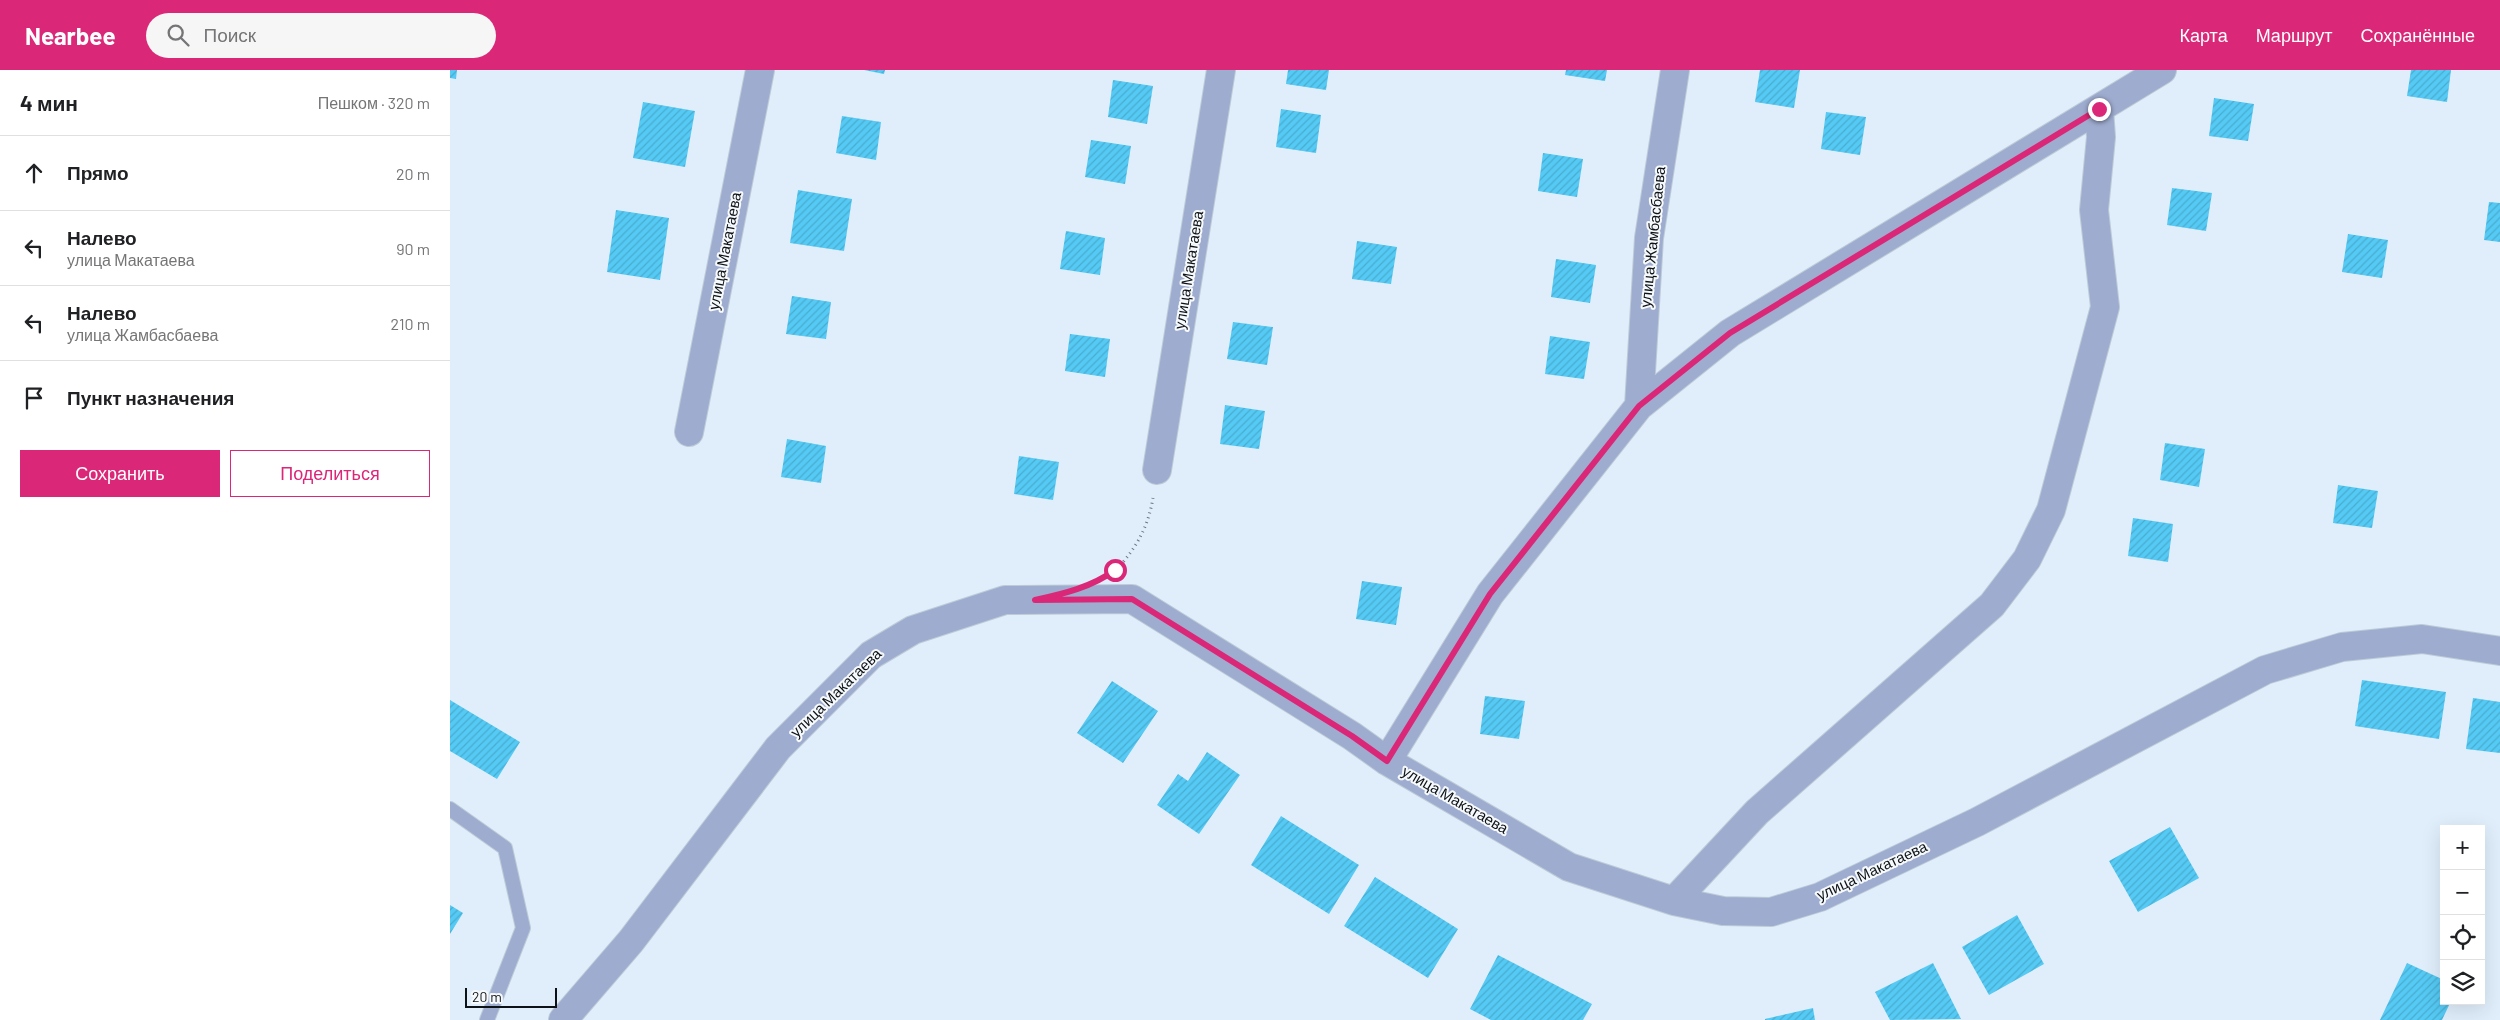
<!DOCTYPE html>
<html lang="ru">
<meta charset="utf-8">
<style>
:root{--surface:#fff;--page:#f6f6f6;--text:#202124;--muted:#757577;--line:#e0e0e0;--accent:#db2777}
body{margin:0;font-family:Barlow,sans-serif;background:var(--page);color:var(--text)}
.controls{position:absolute;right:15px;bottom:15px;display:grid;overflow:hidden;border-radius:0px;box-shadow:0 5px 20px #0002}
.controls button{width:45px;height:45px;display:grid;place-items:center;padding:0;border:0;border-bottom:1px solid var(--line);background:var(--surface);color:var(--text);font:25px sans-serif}
.scale{position:absolute;left:15px;bottom:12px;width:92px;box-sizing:border-box;padding-left:5px;border:2px solid #0d1217;border-top:0;font-size:14px;line-height:18px;white-space:nowrap;color:#0d1217;-webkit-text-stroke:4px #f7fafc;paint-order:stroke}
.stop{position:absolute;width:15px;height:15px;margin:-11px;border:4px solid #db2777;border-radius:50%;background:#fff}
.stop.end{background:#db2777;border-color:#fff;box-shadow:0 1px 5px #0008}
.list{margin:0;padding:0;list-style:none}
h2{display:flex;justify-content:space-between;align-items:center;height:65px;margin:0;padding:0 20px;font-size:21px}
h2 small{font-size:16px;font-weight:400;color:var(--muted)}
.list li{display:grid;grid-template-columns:32px 1fr auto;gap:15px;align-items:center;box-sizing:border-box;height:75px;padding:0 20px;border-top:1px solid var(--line)}
.list b{display:block;font-size:19px;white-space:nowrap}
.list p{margin:0;font-size:16px;white-space:nowrap;color:var(--muted)}
.list em{font-size:16px;font-style:normal;color:var(--muted)}
.actions{display:flex;gap:10px;padding:15px 20px}
.actions a{flex:1;padding:11px 0;border:1px solid var(--accent);border-radius:0px;text-align:center;font-size:18px;color:var(--accent)}
.actions .main{background:var(--accent);color:#fff}
.icon{flex:none;width:28px;height:28px;fill:none;stroke:currentColor;stroke-width:2;stroke-linecap:round;stroke-linejoin:round}
.map{position:relative;flex:none;width:2050px;height:950px;overflow:hidden}
header{display:flex;align-items:center;gap:30px;box-sizing:border-box;height:70px;padding:0 25px;background:var(--accent);color:#fff}
header strong{font-size:24px}
nav{display:flex;gap:28px;margin-inline-start:auto;font-size:18px}
.search{width:350px;height:45px;background:var(--page);display:flex;align-items:center;gap:12px;box-sizing:border-box;padding:0 18px;border-radius:28px;color:var(--muted);font-size:19px}
main{display:flex}
aside{flex:1;background:var(--surface)}
.map>svg:first-child{display:block}
.building{fill:url(#building-hatch)}
.lines{fill:none;stroke-linecap:round;stroke-linejoin:round}
.lane-casing{stroke:#becbd7;stroke-width:16}
.street-casing{stroke:#becbd7;stroke-width:30}
.path{stroke:#6c757f;stroke-width:3;stroke-dasharray:1 4;stroke-linecap:butt}
.lane{stroke:#9eaccf;stroke-width:14}
.street{stroke:#9eaccf;stroke-width:28}
.route{stroke:#db2777;stroke-width:6}
.labels{text-anchor:middle;stroke-width:4;stroke-linejoin:round;paint-order:stroke}
.street-label{font-size:15px;fill:#0d1217;stroke:#f7fafc}
</style>
<header>
<strong>Nearbee</strong>
<div class="search"><svg class="icon" aria-label="search" viewBox="0 0 24 24"><circle cx="10" cy="10" r="6"/><path d="M15 15l6 6"/></svg>Поиск</div>
<nav><a>Карта</a><a>Маршрут</a><a>Сохранённые</a></nav>
</header>
<main>
<aside>
<h2>4 мин<small>Пешком · 320 m</small></h2>
<ul class="list">
<li><svg class="icon" aria-label="ahead" viewBox="0 0 24 24"><path d="M12 20V5M6 11l6-6 6 6"/></svg><div><b>Прямо</b></div><em>20 m</em></li>
<li><svg class="icon" aria-label="left" viewBox="0 0 24 24"><path d="M17 20v-9H6M10 6l-5 5 5 5"/></svg><div><b>Налево</b><p>улица Макатаева</p></div><em>90 m</em></li>
<li><svg class="icon" aria-label="left" viewBox="0 0 24 24"><path d="M17 20v-9H6M10 6l-5 5 5 5"/></svg><div><b>Налево</b><p>улица Жамбасбаева</p></div><em>210 m</em></li>
<li><svg class="icon" aria-label="arrive" viewBox="0 0 24 24"><path d="M6 21V4h12l-3 4 3 4H6"/></svg><div><b>Пункт назначения</b></div></li>
</ul>
<div class="actions"><a class="main">Сохранить</a><a>Поделиться</a></div>
</aside>
<div class="map">
<svg width="2050" height="950" viewBox="0 0 2050 950">
<defs>
<pattern id="building-hatch" width="6" height="6" patternUnits="userSpaceOnUse" patternTransform="scale(1.25)"><rect width="6" height="6" fill="#55caf4"/><path d="M-1 1l2-2M0 6l6-6M5 7l2-2" fill="none" stroke="#49acd0"/></pattern>
</defs>
<rect width="100%" height="100%" fill="#e0eefc"/>
<path class="building" d="M0 0H7L6 9 0 8Z
M414 0H435L434 4Z
M838 0H879L876 20 836 14Z
M1116 0H1157L1155 11 1115 5Z
M1310 0H1350L1344 38 1305 32Z
M1961 0H2001L1997 32 1957 26Z
M663 10 703 16 697 54 658 47Z
M1764 28 1804 34 1798 71 1759 66Z
M193 32 245 41 235 97 183 88Z
M831 39 871 45 866 83 826 77Z
M1376 42 1416 47 1410 85 1371 79Z
M392 46 431 52 426 90 386 83Z
M641 70 681 76 675 114 635 107Z
M1093 83 1133 89 1127 127 1088 121Z
M1722 118 1762 123 1756 161 1717 155Z
M348 120 402 129 394 181 340 173Z
M2039 132 2050 133V172L2034 170Z
M166 140 219 148 210 210 157 202Z
M616 161 655 168 650 205 610 199Z
M1898 164 1938 170 1932 208 1892 202Z
M907 171 947 177 941 214 902 209Z
M1106 189 1146 195 1140 233 1101 227Z
M342 226 381 232 376 269 336 264Z
M783 252 823 257 817 295 777 289Z
M620 264 660 269 655 307 615 301Z
M1100 266 1140 272 1134 309 1095 304Z
M775 335 815 341 809 379 770 374Z
M337 369 376 376 371 413 331 407Z
M1715 373 1755 379 1749 417 1710 410Z
M569 386 609 392 603 430 564 424Z
M1888 415 1928 421 1922 458 1883 453Z
M1683 448 1723 454 1718 492 1678 486Z
M912 511 952 517 946 555 906 549Z
M1912 610 1996 622 1989 669 1905 656Z
M662 611 708 641 673 693 627 663Z
M1035 626 1075 631 1069 669 1030 664Z
M2023 628 2050 632V683L2016 679Z
M0 630 70 672 47 709 0 681Z
M757 682 790 705 749 764 707 735 728 704 738 711Z
M831 746 909 795 879 844 801 795Z
M1720 757 1749 808 1688 842 1659 791Z
M925 807 1008 859 978 908 894 856Z
M0 835 13 843 0 864Z
M1567 845 1594 894 1539 925 1512 877Z
M1048 885 1142 934 1133 950H1041L1020 939Z
M1483 893 1511 949 1440 950 1425 922Z
M1957 893 1994 910V931H2001L1992 950H1930Z
M1363 938 1365 950H1315V949Z"/>
<g class="lines">
<g class="lane-casing">
<path id="lane" d="M0 739 55 778 73 858 37 950"/>
</g>
<g class="street-casing">
<path id="street" d="M1189 336 1199 168 1225 0
M239 362 310 0
M707 400 771 0
M937 691 1040 524 1189 336 1280 263 1712 0
M1224 831 1307 742 1542 535 1577 489 1601 440 1655 237 1644 140 1651 67 1649 39
M113 950 181 871 328 678 421 585 463 560 555 530 682 529 902 666 937 691 1119 797 1224 831 1273 841 1321 842 1370 827 1527 752 1815 600 1892 577 1972 569 2050 581"/>
</g>
<path class="path" d="M667 499C687 477 698 457 703 428"/>
<use href="#lane" class="lane"/>
<use href="#street" class="street"/>
</g>
<g class="lines">
<path class="route" d="M665 500C642 517 613 524 585 530L682 529 902 666 937 691 1040 524 1189 336 1280 263 1649 39"/>
</g>
<g class="labels">
<g class="street-label">
<text transform="translate(1203 167) rotate(-84)" y="5">улица Жамбасбаева</text>
<text transform="translate(275 181) rotate(-79)" y="5">улица Макатаева</text>
<text transform="translate(739 200) rotate(-81)" y="5">улица Макатаева</text>
<text transform="translate(386 623) rotate(-44)" y="5">улица Макатаева</text>
<text transform="translate(1005 730) rotate(30)" y="5">улица Макатаева</text>
<text transform="translate(1422 801) rotate(-25)" y="5">улица Макатаева</text>
</g>
</g>
</svg>
<div class="controls">
<button>+</button>
<button>−</button>
<button><svg class="icon" aria-label="locate" viewBox="0 0 24 24"><circle cx="12" cy="12" r="6"/><path d="M12 2v4M12 18v4M2 12h4M18 12h4"/></svg></button>
<button><svg class="icon" aria-label="layers" viewBox="0 0 24 24"><path d="M12 4l9 5-9 5-9-5zM3 14l9 5 9-5"/></svg></button>
</div>
<div class="scale">20 m</div>
<div class="stop" style="left:665px;top:500px"></div>
<div class="stop end" style="left:1649px;top:39px"></div>
</div>
</main>
